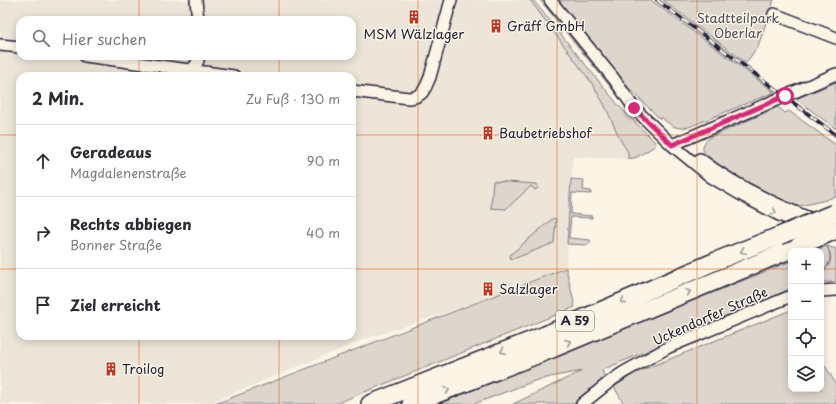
<!DOCTYPE html>
<html lang="de">
<meta charset="utf-8">
<style>
:root{--surface:#fff;--page:#f2f2f3;--text:#2b2b33;--muted:#7c7c81;--line:#e1e1e2}
body{margin:0;font-family:"Playpen Sans",sans-serif;background:var(--page);color:var(--text)}
.controls{position:absolute;right:12px;bottom:12px;display:grid;overflow:hidden;border-radius:8px;box-shadow:0 2px 10px #0003}
.controls button{width:36px;height:36px;display:grid;place-items:center;padding:0;border:0;border-bottom:1px solid var(--line);background:var(--surface);color:var(--text);font:20px sans-serif}
.stop{position:absolute;width:12px;height:12px;margin:-9px;border:3px solid #db2777;border-radius:50%;background:#fff}
.stop.end{background:#db2777;border-color:#fff;box-shadow:0 1px 4px #0008}
.list{margin:0;padding:0;list-style:none}
h2{display:flex;justify-content:space-between;align-items:center;height:52px;margin:0;padding:0 16px;font-size:17px}
h2 small{font-size:13px;font-weight:400;color:var(--muted)}
.list li{display:grid;grid-template-columns:26px 1fr auto;gap:12px;align-items:center;box-sizing:border-box;height:72px;padding:0 16px;border-top:1px solid var(--line)}
.list b{display:block;font-size:15px;white-space:nowrap}
.list p{margin:0;font-size:13px;white-space:nowrap;color:var(--muted)}
.list em{font-size:13px;font-style:normal;color:var(--muted)}
.icon{flex:none;width:22px;height:22px;fill:none;stroke:currentColor;stroke-width:2;stroke-linecap:round;stroke-linejoin:round}
.map{position:relative;flex:none;width:836px;height:404px;overflow:hidden}
.search{position:absolute;background:var(--surface);box-shadow:0 2px 10px #0003;left:16px;top:16px;width:340px;height:44px;display:flex;align-items:center;gap:10px;box-sizing:border-box;padding:0 14px;border-radius:12px;color:var(--muted);font-size:15px}
.panel{position:absolute;background:var(--surface);box-shadow:0 2px 10px #0003;left:16px;top:72px;width:340px;height:268px;border-radius:12px}
.map>svg:first-child{display:block}
.built{fill:#ece5d8;fill-rule:evenodd}
.green{fill:#dcd6cc;stroke:#7f7c84}
.lines{fill:none;stroke-linecap:round;stroke-linejoin:round}
.minor-casing{stroke:#22223b;stroke-width:14}
.highway-casing{stroke:#22223b;stroke-width:20}
.minor{stroke:#fcf5e5;stroke-width:11}
.highway{stroke:#fcf5e5;stroke-width:17}
.rail-casing{stroke:#22223b;stroke-width:4}
.rail{stroke:#fcf5e5;stroke-width:2.5;stroke-dasharray:8;stroke-linecap:butt}
.highway-bridge-casing{stroke:#22223b;stroke-width:20;stroke-linecap:butt}
.highway-bridge{stroke:#fcf5e5;stroke-width:17}
.oneway{stroke:#9a9698}
.route{stroke:#db2777;stroke-width:5}
.grid{fill:none;stroke:#e8590c;stroke-width:1;stroke-opacity:0.55}
.labels{text-anchor:middle;stroke-width:3;stroke-linejoin:round;paint-order:stroke}
.shield{fill:#fcf5e5;stroke:#63616e;stroke-width:1}
.shield-label{font-size:12px;font-weight:bold;fill:#22223b}
.park-label{font-size:13px;fill:#504f5f;stroke:#fcf5e5}
.poi-label{font-size:13px;fill:#22223b;stroke:#fcf5e5;text-anchor:start}
.street-label{font-size:13px;fill:#22223b;stroke:#fcf5e5}
</style>
<div class="map">
<svg width="836" height="404" viewBox="0 0 836 404">
<rect width="100%" height="100%" fill="#fcf5e5"/>
<filter id="ink" filterUnits="userSpaceOnUse"><feTurbulence type="fractalNoise" baseFrequency=".025" numOctaves="2"/><feDisplacementMap in="SourceGraphic" scale="8" xChannelSelector="R" yChannelSelector="G"/><feConvolveMatrix kernelMatrix="1 2 1 2 8 2 1 2 1" color-interpolation-filters="sRGB"/></filter>
<g filter="url(#ink)">
<path class="built" d="M0 0H530L591 82 604 104 621 141 628 152V159L573 157 566 268 468 305 363 340 207 404H0ZM20 20H352V56H20ZM20 76H352V336H20Z"/>
<path class="green" d="M530 0H533L619 106 656 143 655 146 637 157 628 159V152L621 141 604 104 591 82Z
M540 0H545L595 63 615 91 613 90 608 84Z
M556 0H651L774 92 689 127C676 130 671 126 661 117L660 119 625 84Z
M663 0H774L758 46 746 63Z
M836 82V129L796 99Z
M778 107 785 113 789 111 836 145V196L826 200 800 206 799 209C784 202 707 163 703 150 702 144 706 140 711 137Z
M571 179 584 180 583 190 591 191V194L572 193 571 214 592 216V218L571 217 569 238 590 240V243L587 245 567 244Z
M493 181 535 184H537L538 188 535 190 531 186 506 209 491 208Z
M554 218 556 219V220L554 243 513 259H511L510 255 552 219Z
M826 246C835 259 830 264 821 275V251H815Z
M827 246 836 249V282H821C821 267 836 266 827 246Z
M791 261V289L775 296 774 298 602 370 605 379 584 394 574 404H513L582 371 555 376 534 381 474 404H439Z
M566 268 575 307 335 404H215Z
M791 310V389H821V359L836 384V404H624L614 387 635 373Z"/>
<g class="lines">
<g class="minor-casing">
<path id="minor" d="M196 0 198 20
M550 0 614 79 634 108 672 145 711 177 745 197 779 215 806 226
M774 14 836 38
M0 45 20 47
M85 56 234 76
M190 70C196 66 198 63 199 56
M352 91 409 98C423 97 425 89 430 77L451 0
M672 145 836 74
M700 159C735 186 776 205 817 221
M821 291 836 290
M582 404 612 380 624 372 669 347 791 296"/>
</g>
<g class="highway-casing">
<path id="highway" d="M370 404 545 335 716 261 779 236
M411 404 552 349 799 246"/>
</g>
<use href="#minor" class="minor"/>
<use href="#highway" class="highway"/>
<g class="rail-casing">
<path id="rail" d="M657 0 836 135"/>
</g>
<use href="#rail" class="rail"/>
<g class="highway-bridge-casing">
<path id="highway-bridge" d="M779 236 834 213
M799 246 836 230"/>
</g>
<use href="#highway-bridge" class="highway-bridge"/>
</g>
<defs><path id="oneway-chevron" d="M-2-3.5L2.5 0L-2 3.5" fill="none" stroke-width="1.6" stroke-linecap="round" stroke-linejoin="round"/></defs>
<g class="oneway">
<use href="#oneway-chevron" transform="translate(774 212) rotate(27)"/>
<use href="#oneway-chevron" transform="translate(743 251) rotate(158)"/>
<use href="#oneway-chevron" transform="translate(688 292) rotate(-23)"/>
<use href="#oneway-chevron" transform="translate(623 301) rotate(157)"/>
<use href="#oneway-chevron" transform="translate(568 342) rotate(-23)"/>
<use href="#oneway-chevron" transform="translate(503 351) rotate(158)"/>
<use href="#oneway-chevron" transform="translate(447 390) rotate(-22)"/>
</g>
</g>
<g class="lines" filter="url(#ink)">
<path class="route" d="M634 108 672 145 785 96"/>
</g>
<path class="grid" d="M139 0V20M279 0V20M418 0V404M557 0V404M697 0V404M139 56V76M279 56V76M0 135H20M352 135H836M0 269H20M352 269H791M821 269H836M139 336V404M279 336V404"/>
<defs>
<g id="building-bare" transform="scale(1.08)"><path d="M-4-6H4V6H1V3H-1V6H-4ZM-2.5-4.3h1.7v1.8h-1.7ZM.8-4.3h1.7v1.8H.8ZM-2.5-1h1.7V.8h-1.7ZM.8-1h1.7V.8H.8Z" fill="#c8321e" stroke="#fcf5e5" stroke-width="2.5" paint-order="stroke"/></g>
</defs>
<g fill-rule="evenodd">
<use href="#building-bare" x="414" y="17"/>
<use href="#building-bare" x="496" y="26"/>
<use href="#building-bare" x="488" y="133"/>
<use href="#building-bare" x="488" y="289"/>
<use href="#building-bare" x="111" y="369"/>
</g>
<g class="labels">
<rect class="shield" x="556" y="311" width="38" height="20" rx="3"/>
<g class="shield-label">
<text x="575" y="325">A 59</text>
</g>
<g class="park-label">
<text x="738" y="23">Stadtteilpark<tspan x="738" dy="15">Oberlar</tspan></text>
</g>
<g class="poi-label">
<text x="507" y="31">Gräff GmbH</text>
<text x="414" y="39" text-anchor="middle">MSM Wälzlager</text>
<text x="499" y="138">Baubetriebshof</text>
<text x="499" y="294">Salzlager</text>
<text x="122" y="374">Troilog</text>
</g>
<g class="street-label">
<text transform="translate(710 316) rotate(-24)" y="5">Uckendorfer Straße</text>
</g>
</g>
</svg>
<div class="controls">
<button>+</button>
<button>−</button>
<button><svg class="icon" aria-label="locate" viewBox="0 0 24 24"><circle cx="12" cy="12" r="6"/><path d="M12 2v4M12 18v4M2 12h4M18 12h4"/></svg></button>
<button><svg class="icon" aria-label="layers" viewBox="0 0 24 24"><path d="M12 4l9 5-9 5-9-5zM3 14l9 5 9-5"/></svg></button>
</div>
<div class="stop" style="left:785px;top:96px"></div>
<div class="stop end" style="left:634px;top:108px"></div>
<div class="search"><svg class="icon" aria-label="search" viewBox="0 0 24 24"><circle cx="10" cy="10" r="6"/><path d="M15 15l6 6"/></svg>Hier suchen</div>
<section class="panel">
<h2>2 Min.<small>Zu Fuß · 130 m</small></h2>
<ul class="list">
<li><svg class="icon" aria-label="ahead" viewBox="0 0 24 24"><path d="M12 20V5M6 11l6-6 6 6"/></svg><div><b>Geradeaus</b><p>Magdalenenstraße</p></div><em>90 m</em></li>
<li><svg class="icon" aria-label="right" viewBox="0 0 24 24"><path d="M7 20v-9h11M14 6l5 5-5 5"/></svg><div><b>Rechts abbiegen</b><p>Bonner Straße</p></div><em>40 m</em></li>
<li><svg class="icon" aria-label="arrive" viewBox="0 0 24 24"><path d="M6 21V4h12l-3 4 3 4H6"/></svg><div><b>Ziel erreicht</b></div></li>
</ul>
</section>
</div>
